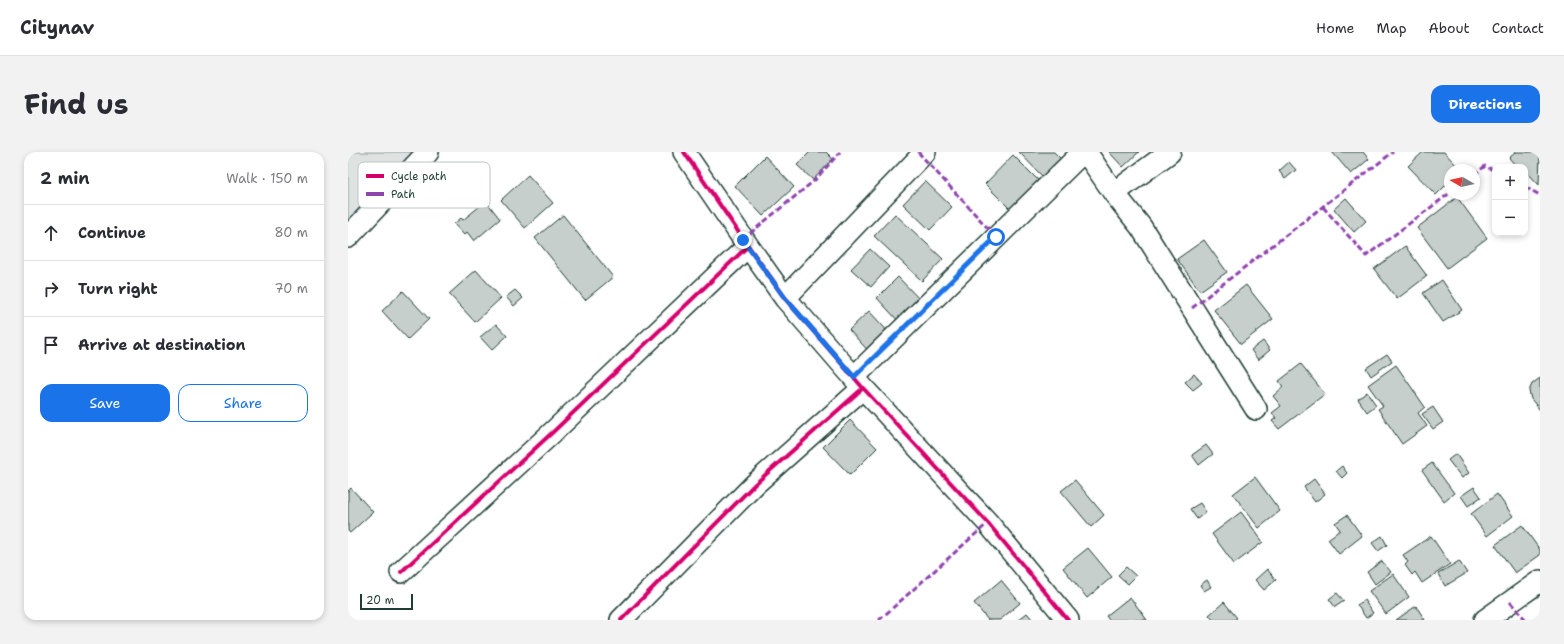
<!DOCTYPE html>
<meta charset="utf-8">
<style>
:root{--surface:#fff;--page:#f2f2f3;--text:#2b2b33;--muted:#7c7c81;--line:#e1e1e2;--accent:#1a73e8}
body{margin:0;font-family:"Shantell Sans",sans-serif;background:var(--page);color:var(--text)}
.controls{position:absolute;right:12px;top:12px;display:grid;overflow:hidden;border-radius:8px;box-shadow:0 2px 6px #0003}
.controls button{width:36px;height:36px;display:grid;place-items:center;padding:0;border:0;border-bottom:1px solid var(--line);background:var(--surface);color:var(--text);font:20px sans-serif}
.compass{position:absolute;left:1096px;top:12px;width:36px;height:36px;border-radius:50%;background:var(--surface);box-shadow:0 2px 6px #0003;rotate:279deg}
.scale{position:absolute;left:12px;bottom:10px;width:53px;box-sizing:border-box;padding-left:4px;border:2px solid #1f3d34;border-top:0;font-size:11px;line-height:14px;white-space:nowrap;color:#1f3d34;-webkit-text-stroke:3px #fff;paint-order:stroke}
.stop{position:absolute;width:12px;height:12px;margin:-9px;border:3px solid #1a73e8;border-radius:50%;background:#fff}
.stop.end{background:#1a73e8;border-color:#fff;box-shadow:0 1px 4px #0008}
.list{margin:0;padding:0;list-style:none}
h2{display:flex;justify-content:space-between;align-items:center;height:52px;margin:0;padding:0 16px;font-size:17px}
h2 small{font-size:13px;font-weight:400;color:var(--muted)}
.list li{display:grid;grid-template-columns:26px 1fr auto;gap:12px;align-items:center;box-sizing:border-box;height:56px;padding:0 16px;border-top:1px solid var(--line)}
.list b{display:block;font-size:15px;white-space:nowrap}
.list em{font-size:13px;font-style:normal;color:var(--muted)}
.actions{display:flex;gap:8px;padding:12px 16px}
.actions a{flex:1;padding:9px 0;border:1px solid var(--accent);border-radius:12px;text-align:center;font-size:14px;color:var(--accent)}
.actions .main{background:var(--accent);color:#fff}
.icon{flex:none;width:22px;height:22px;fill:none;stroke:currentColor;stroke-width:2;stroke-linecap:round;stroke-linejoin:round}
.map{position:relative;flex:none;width:1192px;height:468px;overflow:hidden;border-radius:12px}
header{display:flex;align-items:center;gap:24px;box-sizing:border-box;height:56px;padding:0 20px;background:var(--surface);border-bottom:1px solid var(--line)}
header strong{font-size:19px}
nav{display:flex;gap:22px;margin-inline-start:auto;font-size:14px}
.intro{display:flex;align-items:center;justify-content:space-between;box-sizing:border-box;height:96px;padding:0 24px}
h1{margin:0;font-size:28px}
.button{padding:10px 18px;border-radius:12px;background:var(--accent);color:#fff;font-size:14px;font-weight:700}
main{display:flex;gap:24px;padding:0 24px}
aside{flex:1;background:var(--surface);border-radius:12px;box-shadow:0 2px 6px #0003}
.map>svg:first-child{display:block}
.green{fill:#dee3e2;stroke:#7e908b}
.building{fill:#c7cfcc;stroke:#1f3d34}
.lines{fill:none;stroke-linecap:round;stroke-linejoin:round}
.minor-casing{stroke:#1f3d34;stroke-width:24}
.minor{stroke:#fff;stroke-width:21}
.quiet{stroke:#8e44ad;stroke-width:3;stroke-dasharray:6 3;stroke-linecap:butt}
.cycleway-casing{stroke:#fff;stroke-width:6}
.cycleway{stroke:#d6006c;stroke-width:4}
.route{stroke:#1a73e8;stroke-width:5}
.key{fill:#fff;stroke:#bcc5c2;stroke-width:1}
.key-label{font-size:11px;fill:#1f3d34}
</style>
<header>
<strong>Citynav</strong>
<nav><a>Home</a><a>Map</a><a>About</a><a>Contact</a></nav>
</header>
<div class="intro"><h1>Find us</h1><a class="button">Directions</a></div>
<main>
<aside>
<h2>2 min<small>Walk · 150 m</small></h2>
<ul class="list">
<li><svg class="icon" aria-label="ahead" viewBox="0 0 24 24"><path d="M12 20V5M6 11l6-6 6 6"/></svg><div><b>Continue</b></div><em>80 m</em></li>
<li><svg class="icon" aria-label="right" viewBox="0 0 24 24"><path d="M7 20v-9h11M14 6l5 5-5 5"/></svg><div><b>Turn right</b></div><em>70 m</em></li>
<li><svg class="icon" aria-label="arrive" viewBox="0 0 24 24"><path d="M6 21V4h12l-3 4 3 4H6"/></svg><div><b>Arrive at destination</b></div></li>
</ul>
<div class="actions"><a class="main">Save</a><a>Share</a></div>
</aside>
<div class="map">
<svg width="1192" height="468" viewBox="0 0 1192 468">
<rect width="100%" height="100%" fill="#fff"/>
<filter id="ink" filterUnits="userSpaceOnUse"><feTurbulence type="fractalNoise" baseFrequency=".025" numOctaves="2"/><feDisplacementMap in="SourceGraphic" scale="8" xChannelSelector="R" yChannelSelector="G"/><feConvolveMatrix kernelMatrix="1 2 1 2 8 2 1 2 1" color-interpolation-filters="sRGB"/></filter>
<g filter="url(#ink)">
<path class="green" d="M0 0H65L0 74Z"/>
<path class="building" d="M462 0H478L485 7 465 28 449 13Z
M671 0H706L713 7 695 25Z
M761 0H791L775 15Z
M984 0H1015L1021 7 1003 22Z
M1075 0H1096L1113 18H1102V29L1088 43 1060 14Z
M1168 0H1192L1191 33 1177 18V15H1171L1170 14 1169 15 1161 6Z
M665 3 692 30 664 59 637 32Z
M417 4 446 35 415 64 387 34Z
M941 10 948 18 937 27 931 19Z
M180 23 205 51 177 76 153 48Z
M577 29 604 55 582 78 555 52Z
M1109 45 1139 86 1099 116 1069 76Z
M998 46 1018 69 1006 80 986 57Z
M138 49 152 67 126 89 119 80 116 83 106 72 113 66 115 68Z
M547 62 595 107 574 129 526 84Z
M215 63 265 125 237 148 187 86Z
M856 88 879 120 852 139 829 107Z
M1057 94 1079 124 1049 147 1026 117Z
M522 97 541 115 523 135 503 117Z
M128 118 153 146 127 170 101 142Z
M550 125 575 151 553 172 529 146Z
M1094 128 1114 158 1095 170 1075 141Z
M898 133 925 167 893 192 866 158Z
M167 138 175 146 166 154 158 145Z
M55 139 81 167 60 187 34 159Z
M521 159 545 185 525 204 501 178Z
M148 172 159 184 144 198 132 185Z
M915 189 922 198 910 208 903 198Z
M1039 202 1044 209 1023 224 1018 216Z
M953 212 977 242 931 277 924 269 928 266 924 261 933 254 925 244 935 235 931 229Z
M1048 213 1077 255 1070 261 1079 274 1054 292 1030 257 1035 254 1020 233Z
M846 222 854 231 845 238 837 230Z
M1192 226V258L1183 247 1181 239 1184 232Z
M1019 240 1028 253 1019 260 1010 247Z
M1085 255 1095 270 1085 277 1074 262Z
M502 268 529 296 502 323 475 295Z
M858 293 865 302 851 313 844 303Z
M1108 302 1121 321 1114 326 1100 308Z
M1084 311 1106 341 1096 349 1074 318Z
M994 314 999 321 994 326 988 319Z
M907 325 932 359 911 376 885 342Z
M966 327 977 342 967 350 956 335Z
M727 328 756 363 743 375 713 339Z
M1126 335 1133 345 1120 354 1113 344Z
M3 336 25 360 2 381 0 379V339Z
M1149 342 1165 364 1139 384 1123 362Z
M852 351 858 360 849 367 842 357Z
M893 360 915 390 886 412 864 382Z
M999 363 1014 384 991 402 980 387 992 378 987 371Z
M1174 373 1192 398V403L1167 421 1147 393Z
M1034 384 1039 393 1030 399 1024 391Z
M1083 384 1102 412 1074 431 1067 420 1064 423 1057 413 1060 410 1055 403Z
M740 396 764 425 739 446 715 416Z
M1034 409 1043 420 1027 432 1019 420Z
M1111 409 1119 421 1097 434 1090 422Z
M778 415 788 424 780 432 770 423Z
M919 417 928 428 916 438 907 428Z
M1045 422 1061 445 1038 462 1021 439Z
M653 428 672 451 652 468H640L626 451Z
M859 428 863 435 856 439 852 433Z
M989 441 996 449 987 455 981 447Z
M782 445 799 468H761L758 464Z
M1016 448 1025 461 1018 466 1009 453Z
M876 450 889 466 886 468H865L861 463Z
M1068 454 1077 468H1048Z
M679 461 685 468H670Z"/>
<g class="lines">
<g class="minor-casing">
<path id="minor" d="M336 0 400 94 437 146 515 236 640 371 720 468
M738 0 766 41 793 75 908 257
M766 41 822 0
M0 85 80 0
M437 146 577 0
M506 225 735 0
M53 420 206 279 400 94
M273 468 407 332 515 236
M1137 468 1192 429"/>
</g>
<use href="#minor" class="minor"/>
<path class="quiet" d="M570 0 648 85
M1126 23 1137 14 1147 19
M1177 35 1192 43
M975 55 1018 104 1102 41
M395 87 467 28 492 0
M844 156 1045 0
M1162 450 1178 468
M531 468 640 371"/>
<g class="cycleway-casing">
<path id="cycleway" d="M336 0 400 94 437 146 515 236 640 371 720 468
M53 420 206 279 400 94
M273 468 407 332 515 236"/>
</g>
<use href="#cycleway" class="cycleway"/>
</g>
</g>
<g class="lines" filter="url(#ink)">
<path class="route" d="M395 88 437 146 506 225 648 85"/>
</g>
<rect x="10" y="10" width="132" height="46" rx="6" class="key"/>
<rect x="18" y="22" width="18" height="4" fill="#d6006c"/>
<rect x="18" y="40" width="18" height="4" fill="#8e44ad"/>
<g class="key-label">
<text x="43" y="28">Cycle path</text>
<text x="43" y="46">Path</text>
</g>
</svg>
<div class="controls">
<button>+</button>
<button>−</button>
</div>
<svg class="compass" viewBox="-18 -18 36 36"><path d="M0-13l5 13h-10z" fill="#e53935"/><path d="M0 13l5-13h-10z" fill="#7c7c81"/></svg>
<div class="scale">20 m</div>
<div class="stop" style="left:648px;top:85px"></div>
<div class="stop end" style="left:395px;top:88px"></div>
</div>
</main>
